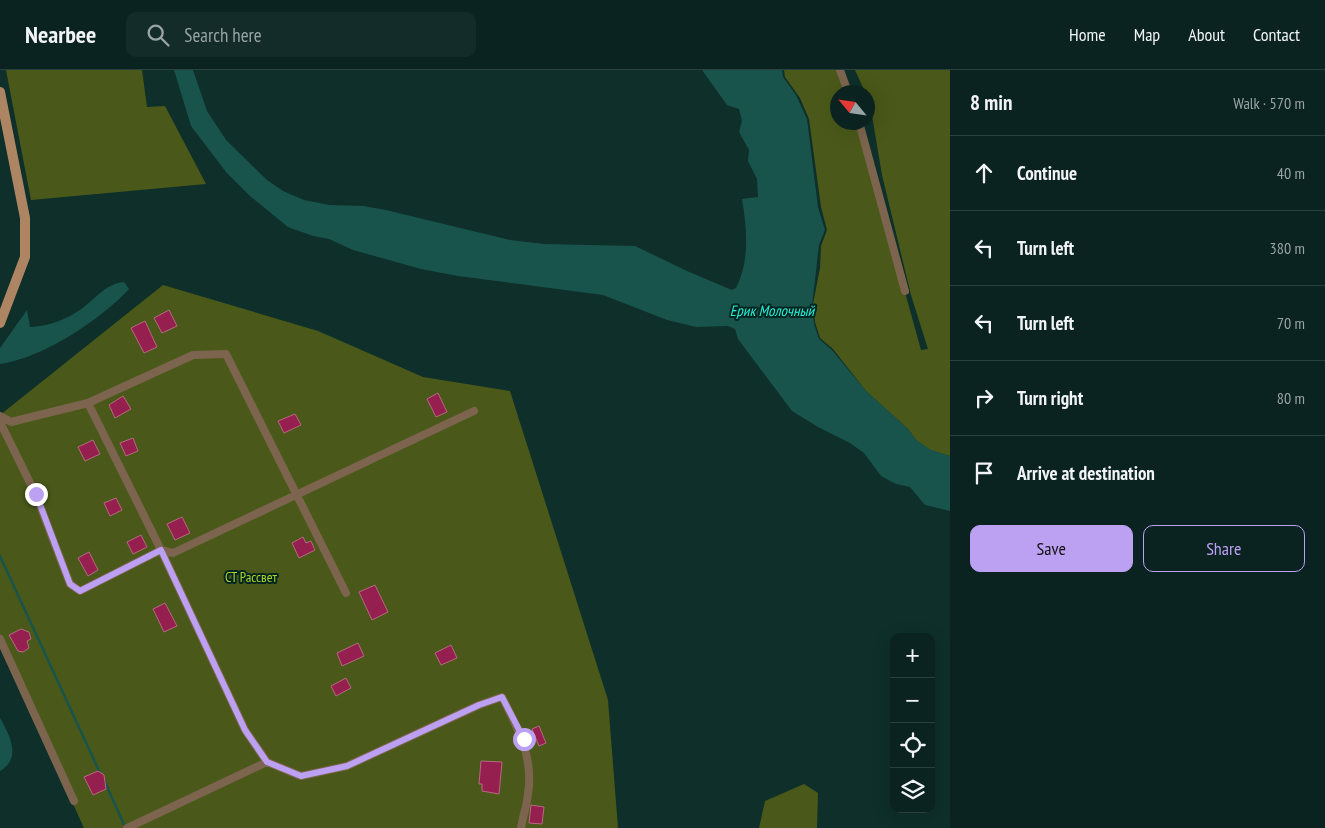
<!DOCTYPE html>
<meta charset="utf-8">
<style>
:root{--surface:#0a2320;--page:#132b29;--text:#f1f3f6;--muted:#99a4a5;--line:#2a403e;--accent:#bca0f2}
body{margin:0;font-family:"PT Sans Narrow",sans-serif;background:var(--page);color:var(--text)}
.controls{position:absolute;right:15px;bottom:15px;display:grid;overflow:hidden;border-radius:10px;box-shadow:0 5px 20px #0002}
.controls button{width:45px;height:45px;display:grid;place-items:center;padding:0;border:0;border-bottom:1px solid var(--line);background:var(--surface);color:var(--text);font:25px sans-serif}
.compass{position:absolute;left:830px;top:15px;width:45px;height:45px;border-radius:50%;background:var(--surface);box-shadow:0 5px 20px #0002;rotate:299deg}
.stop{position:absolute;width:15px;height:15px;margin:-11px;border:4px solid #bca0f2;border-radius:50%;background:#fff}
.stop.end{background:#bca0f2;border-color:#fff;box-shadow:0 1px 5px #0008}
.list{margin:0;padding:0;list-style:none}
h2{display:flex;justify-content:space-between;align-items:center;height:65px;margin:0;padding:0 20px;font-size:21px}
h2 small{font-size:16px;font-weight:400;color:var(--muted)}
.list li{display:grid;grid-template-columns:32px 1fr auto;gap:15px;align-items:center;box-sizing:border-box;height:75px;padding:0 20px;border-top:1px solid var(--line)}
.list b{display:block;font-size:19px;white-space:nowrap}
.list em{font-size:16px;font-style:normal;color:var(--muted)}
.actions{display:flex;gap:10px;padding:15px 20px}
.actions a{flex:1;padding:11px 0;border:1px solid var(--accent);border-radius:10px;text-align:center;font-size:18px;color:var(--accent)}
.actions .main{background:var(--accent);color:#111}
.icon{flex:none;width:28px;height:28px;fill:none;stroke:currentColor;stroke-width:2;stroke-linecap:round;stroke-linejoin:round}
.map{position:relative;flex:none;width:950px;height:758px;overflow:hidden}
header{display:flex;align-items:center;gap:30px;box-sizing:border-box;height:70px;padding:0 25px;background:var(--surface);border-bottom:1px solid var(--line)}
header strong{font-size:24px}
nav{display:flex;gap:28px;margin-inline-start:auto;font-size:18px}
.search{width:350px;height:45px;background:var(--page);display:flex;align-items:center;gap:12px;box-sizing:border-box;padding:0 18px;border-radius:10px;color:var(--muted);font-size:19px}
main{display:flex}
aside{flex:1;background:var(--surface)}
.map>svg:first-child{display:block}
.green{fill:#4a5919}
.water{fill:#18544c}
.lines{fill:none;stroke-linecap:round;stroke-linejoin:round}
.stream{stroke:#18544c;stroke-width:2.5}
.building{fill:#95204f;stroke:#b66a80}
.street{stroke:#7d644f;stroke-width:8}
.secondary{stroke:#ad8563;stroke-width:10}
.route{stroke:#bca0f2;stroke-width:6}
.labels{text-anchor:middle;stroke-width:4;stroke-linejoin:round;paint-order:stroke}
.park-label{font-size:14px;fill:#b0d328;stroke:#032520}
.water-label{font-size:15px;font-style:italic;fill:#26eed6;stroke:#032520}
</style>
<header>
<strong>Nearbee</strong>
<div class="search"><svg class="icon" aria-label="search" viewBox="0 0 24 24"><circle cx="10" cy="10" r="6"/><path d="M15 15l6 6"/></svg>Search here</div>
<nav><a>Home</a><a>Map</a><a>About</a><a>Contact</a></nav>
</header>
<main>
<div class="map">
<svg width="950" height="758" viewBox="0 0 950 758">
<rect width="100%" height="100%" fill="#0e2f2a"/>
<path class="green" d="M6 0H142L147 37 165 36 206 114 31 130Z
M784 0H839L848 22H838V52L858 53 921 280 928 279 911 225 882 105 868 22H865L855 0H950V386L930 380 916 370 908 359 866 321 833 279 820 268 815 252 813 234 820 198 821 176 827 160 821 137 809 49 800 28 785 7Z
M163 215 318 261 423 307 510 321 608 630 618 758H84L0 573V345Z
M804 714 818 723 817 758H759L765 731Z"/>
<path class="water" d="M174 0H193L207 41 226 70 267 110 283 121 304 130 329 135 363 136 386 140 510 170 544 174 635 176 687 201 732 220 736 218C750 190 747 159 742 129L758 127 757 109 748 91 749 80 739 62 742 51 739 39 727 35 702 0H782L783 7 796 25 807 49 818 137 825 160 819 175 812 236 814 254 819 269 832 280 866 321 908 359 916 370 931 380 950 386V441L925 435 910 417 896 414 881 406 864 383 850 373 818 357 792 341 738 269 735 259 728 256 696 257 667 250 603 225 458 206 421 199 353 180 329 169 313 166 288 157 250 126 226 102 191 56Z
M124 212 129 219C100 250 43 288 0 294V278L27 240 30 257C46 256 61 252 75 243 93 233 103 214 124 212Z
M0 648C10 666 22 688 0 701Z"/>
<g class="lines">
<path class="stream" d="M0 486 101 705
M105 712 125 757"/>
</g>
<path class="building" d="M169 240 177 256 162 263 154 248Z
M145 251 157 277 144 283 131 258Z
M438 323 447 342 436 347 427 329Z
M123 326 131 339 115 348 109 335Z
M295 344 301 355 284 363 278 351Z
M133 368 138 381 126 386 120 373Z
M93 370 100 384 85 391 78 377Z
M116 428 122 440 110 446 104 433Z
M182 447 190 463 175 470 167 454Z
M141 465 147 477 133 484 127 472Z
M303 467 306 473 311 471 315 480 299 488 292 473Z
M89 482 98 500 88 506 78 488Z
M375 515 388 542 372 550 359 522Z
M165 533 177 556 164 562 153 539Z
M21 559 29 562 31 569 27 571 29 578 23 582 18 581 9 565Z
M358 573 364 586 342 596 337 583Z
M451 575 457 588 441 595 435 583Z
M346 608 351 618 336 626 331 616Z
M539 656 546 673 539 676 532 659Z
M481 691 502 692 499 724 482 721V714H479Z
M98 701 104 705 106 719 93 725 84 707Z
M531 735 544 737 542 754 529 753Z"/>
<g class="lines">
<path class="street" d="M840 0 848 22
M859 52 905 221
M88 333 193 285 226 284 346 523
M0 346 11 352 88 333 161 480 245 660 267 692 301 706 347 696 479 635 502 627C518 658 534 688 528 724 527 735 523 746 521 758
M0 352 36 425 70 514 80 521 161 480 173 483 474 341
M0 569 74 731
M127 758 267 692"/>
<path class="secondary" d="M0 22 25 148V187L0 253"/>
</g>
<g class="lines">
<path class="route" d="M36 424 70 514 80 521 161 480 245 660 267 692 301 706 347 696 479 635 502 627 524 669"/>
</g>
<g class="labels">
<g class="park-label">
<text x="251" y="512">СТ Рассвет</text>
</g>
<g class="water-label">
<text x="772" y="246">Ерик Молочный</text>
</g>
</g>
</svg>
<div class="controls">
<button>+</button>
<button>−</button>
<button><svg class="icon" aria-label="locate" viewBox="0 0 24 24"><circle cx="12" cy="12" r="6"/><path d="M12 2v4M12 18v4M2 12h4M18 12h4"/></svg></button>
<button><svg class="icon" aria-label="layers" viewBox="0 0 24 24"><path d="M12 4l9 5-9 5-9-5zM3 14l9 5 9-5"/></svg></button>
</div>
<svg class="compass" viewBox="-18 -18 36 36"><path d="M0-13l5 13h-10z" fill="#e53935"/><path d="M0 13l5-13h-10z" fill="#99a4a5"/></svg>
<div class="stop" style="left:524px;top:669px"></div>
<div class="stop end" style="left:36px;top:424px"></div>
</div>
<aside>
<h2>8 min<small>Walk · 570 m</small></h2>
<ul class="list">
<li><svg class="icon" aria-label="ahead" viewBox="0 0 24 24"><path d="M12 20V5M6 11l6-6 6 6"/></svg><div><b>Continue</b></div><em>40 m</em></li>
<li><svg class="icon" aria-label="left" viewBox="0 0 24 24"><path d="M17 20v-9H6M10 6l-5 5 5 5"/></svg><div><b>Turn left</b></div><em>380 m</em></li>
<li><svg class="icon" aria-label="left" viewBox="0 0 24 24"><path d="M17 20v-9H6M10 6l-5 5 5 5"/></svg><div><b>Turn left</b></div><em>70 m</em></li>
<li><svg class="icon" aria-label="right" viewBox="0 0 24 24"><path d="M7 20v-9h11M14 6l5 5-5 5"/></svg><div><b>Turn right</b></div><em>80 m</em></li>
<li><svg class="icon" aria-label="arrive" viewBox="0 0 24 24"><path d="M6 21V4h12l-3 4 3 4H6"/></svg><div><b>Arrive at destination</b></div></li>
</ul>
<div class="actions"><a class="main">Save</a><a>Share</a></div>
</aside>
</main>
